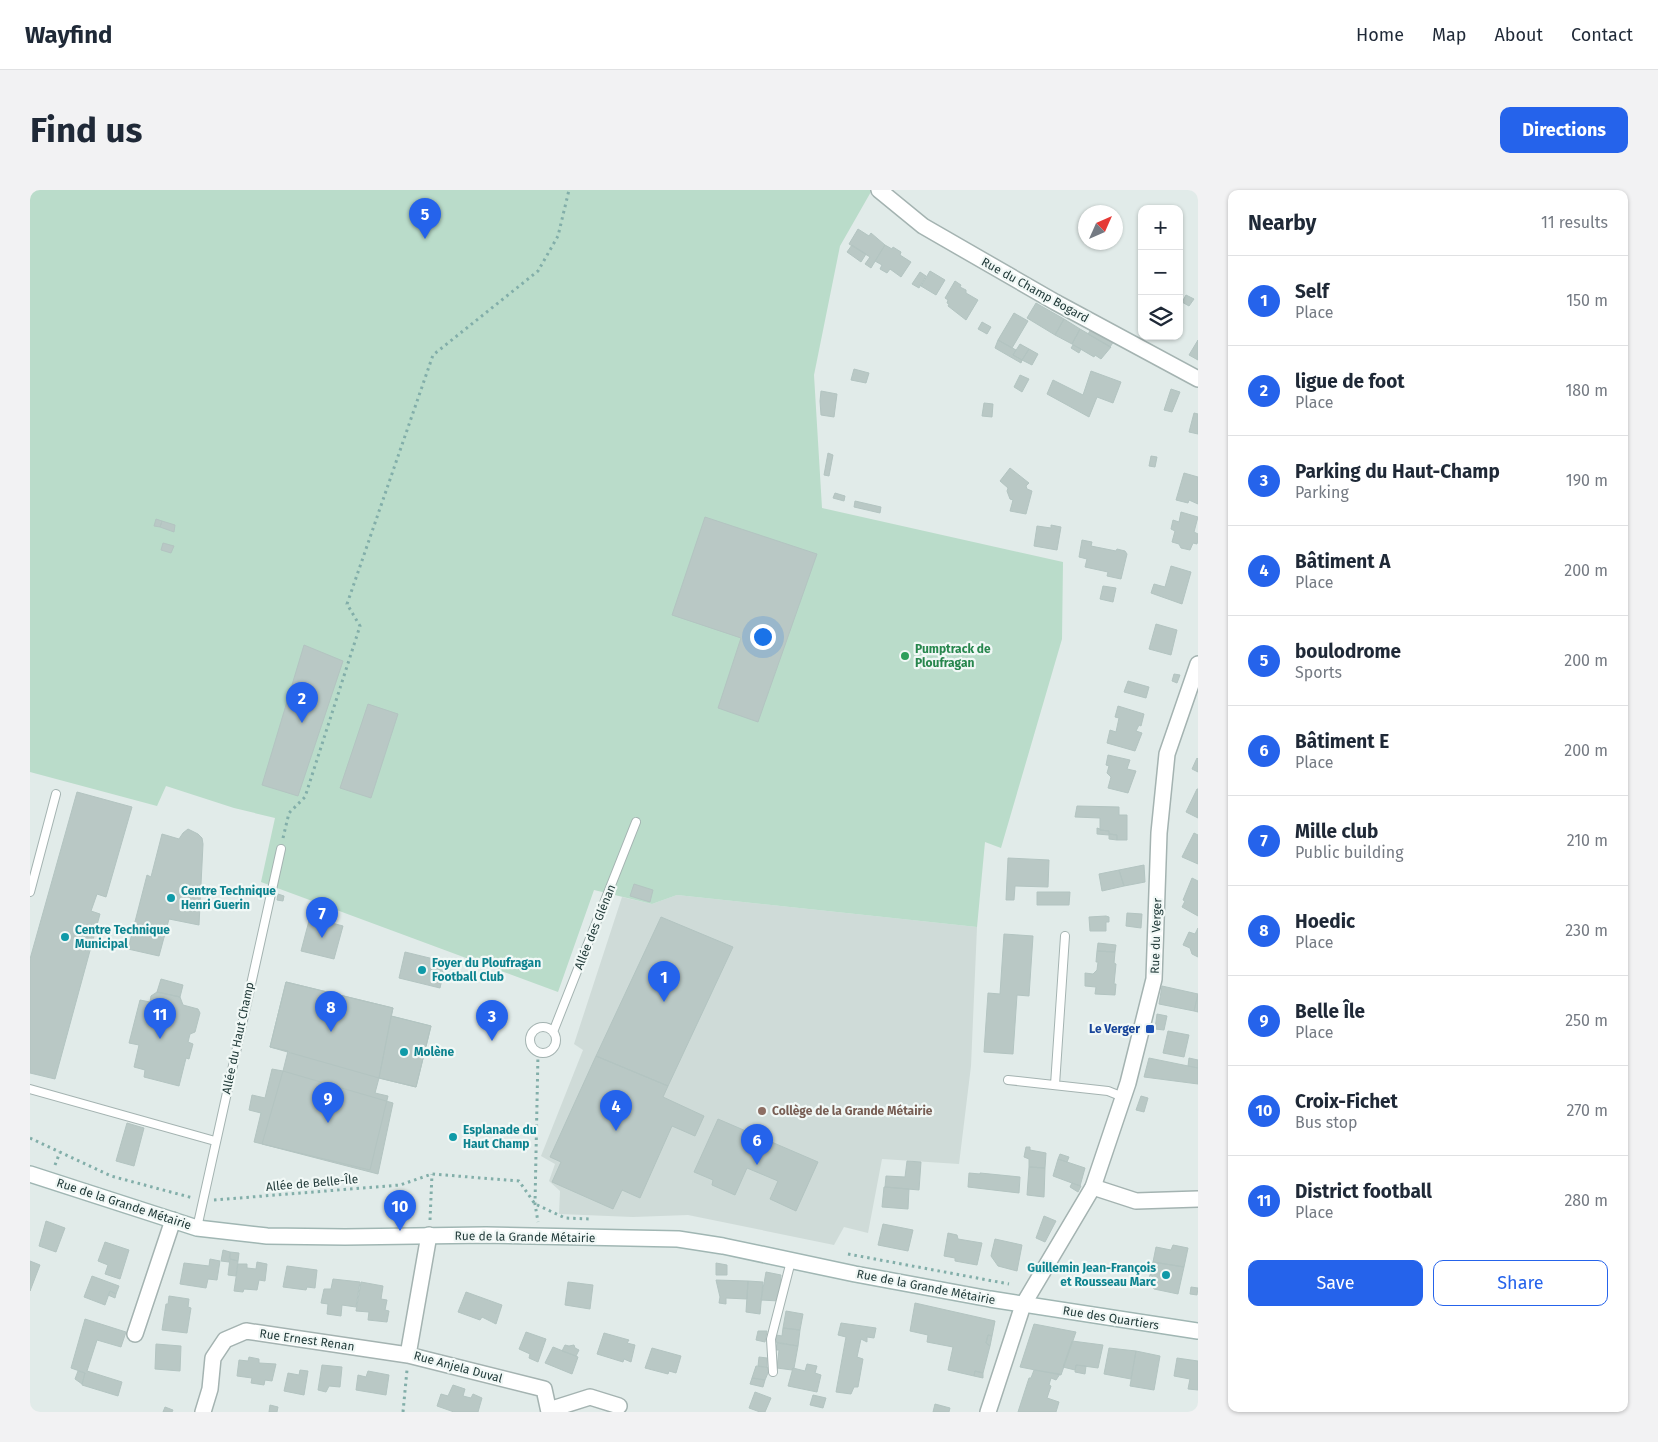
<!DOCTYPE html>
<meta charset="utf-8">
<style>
:root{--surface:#fff;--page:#f2f2f3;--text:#1f2937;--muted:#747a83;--line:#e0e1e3;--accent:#2563eb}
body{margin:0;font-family:"Fira Sans",sans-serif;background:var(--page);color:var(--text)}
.controls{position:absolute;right:15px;top:15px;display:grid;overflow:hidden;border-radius:10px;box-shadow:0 1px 4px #0004}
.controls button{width:45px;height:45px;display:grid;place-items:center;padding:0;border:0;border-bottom:1px solid var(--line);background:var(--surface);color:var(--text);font:25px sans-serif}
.compass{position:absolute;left:1048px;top:15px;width:45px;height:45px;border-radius:50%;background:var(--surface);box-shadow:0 1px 4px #0004;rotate:45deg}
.you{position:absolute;left:732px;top:446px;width:18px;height:18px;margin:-12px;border:4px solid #fff;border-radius:50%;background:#1a73e8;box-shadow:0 0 0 8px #1a73e833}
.badge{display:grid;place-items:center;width:32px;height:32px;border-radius:50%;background:var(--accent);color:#fff;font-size:16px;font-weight:700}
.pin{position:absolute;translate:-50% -41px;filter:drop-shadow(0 1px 2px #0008)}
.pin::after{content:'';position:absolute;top:26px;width:18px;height:15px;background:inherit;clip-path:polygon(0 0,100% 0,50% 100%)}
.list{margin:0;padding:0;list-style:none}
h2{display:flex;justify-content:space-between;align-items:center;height:65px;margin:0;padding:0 20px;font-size:21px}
h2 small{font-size:16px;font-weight:400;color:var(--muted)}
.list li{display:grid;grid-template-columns:32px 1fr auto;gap:15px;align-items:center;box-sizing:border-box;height:90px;padding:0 20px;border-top:1px solid var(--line)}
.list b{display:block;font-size:19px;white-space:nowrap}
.list p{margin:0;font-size:16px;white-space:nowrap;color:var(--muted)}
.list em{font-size:16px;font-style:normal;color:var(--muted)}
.actions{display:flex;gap:10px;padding:15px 20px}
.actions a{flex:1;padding:11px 0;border:1px solid var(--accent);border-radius:10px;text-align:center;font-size:18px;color:var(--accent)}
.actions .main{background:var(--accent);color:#fff}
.icon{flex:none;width:28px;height:28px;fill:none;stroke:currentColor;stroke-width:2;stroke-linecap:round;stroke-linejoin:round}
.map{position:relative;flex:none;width:1168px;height:1222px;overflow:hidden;border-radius:10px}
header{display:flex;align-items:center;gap:30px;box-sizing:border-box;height:70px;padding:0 25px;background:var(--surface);border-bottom:1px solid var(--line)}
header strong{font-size:24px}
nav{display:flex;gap:28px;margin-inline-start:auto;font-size:18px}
.intro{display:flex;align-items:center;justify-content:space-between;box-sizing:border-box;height:120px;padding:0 30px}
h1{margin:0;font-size:35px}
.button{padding:12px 22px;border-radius:10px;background:var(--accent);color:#fff;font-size:18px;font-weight:700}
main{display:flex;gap:30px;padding:0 30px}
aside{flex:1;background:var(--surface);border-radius:10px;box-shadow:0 1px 4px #0004}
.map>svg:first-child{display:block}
.built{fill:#cfdbd8}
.green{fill:#badcca}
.building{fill:#b9c8c5;stroke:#b3c4c1}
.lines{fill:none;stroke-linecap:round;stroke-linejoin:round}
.service-casing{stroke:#a4b3b1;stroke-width:10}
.minor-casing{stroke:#a4b3b1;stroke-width:18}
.tertiary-casing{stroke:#a4b3b1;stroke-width:18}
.secondary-casing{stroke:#a0b6b3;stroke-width:18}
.path{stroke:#82aea9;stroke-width:3;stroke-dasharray:2.5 4;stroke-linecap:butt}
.service{stroke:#fff;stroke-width:8}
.minor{stroke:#fff;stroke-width:15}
.tertiary{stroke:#fff;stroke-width:15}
.secondary{stroke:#fff;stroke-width:15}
.leisure-dot{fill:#2e9e5b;stroke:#f1f8f6;stroke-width:2}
.culture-dot{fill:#0f9aa8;stroke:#f1f8f6;stroke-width:2}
.transit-dot{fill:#1a4fb4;stroke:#f1f8f6;stroke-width:2}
.education-dot{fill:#8d6e63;stroke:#f1f8f6;stroke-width:2}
.labels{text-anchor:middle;stroke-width:4.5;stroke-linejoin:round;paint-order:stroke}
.street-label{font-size:12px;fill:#223b3a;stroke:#f1f8f6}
.leisure-label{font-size:12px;font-weight:bold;fill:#27864d;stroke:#f1f8f6;text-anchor:start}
.culture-label{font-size:12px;font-weight:bold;fill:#0d838f;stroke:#f1f8f6;text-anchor:start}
.transit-label{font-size:12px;font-weight:bold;fill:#164399;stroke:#f1f8f6;text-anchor:end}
.education-label{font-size:12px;font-weight:bold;fill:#785e54;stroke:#f1f8f6;text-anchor:start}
</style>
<header>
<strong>Wayfind</strong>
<nav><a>Home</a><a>Map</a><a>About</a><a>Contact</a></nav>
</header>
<div class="intro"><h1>Find us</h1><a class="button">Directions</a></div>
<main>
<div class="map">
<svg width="1168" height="1222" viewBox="0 0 1168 1222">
<rect width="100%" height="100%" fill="#e1ebe9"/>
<path class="built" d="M647 705 947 737 941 876 929 974 852 969 838 1043 814 1037 804 1055 658 1025 603 1027 529 1024 530 1001 519 991 525 974 511 966 553 860 544 854 592 707 622 714Z"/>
<path class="green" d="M0 0H842L810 56 784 185 792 318 1033 372 1032 449 971 658 955 652 947 737 647 705 622 714 564 700 528 802 231 692 245 628 204 618 136 596 127 616 0 582Z"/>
<path class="building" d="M828 39 839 46 841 43 855 55 841 78 835 74 840 67 819 54Z
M822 55 836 64 831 72 817 62Z
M855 55 862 59 863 57 871 62 870 65 881 72 871 87 860 79 857 83 850 79 852 75 845 71Z
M900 81 915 90 906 105 891 96Z
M890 82 896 86 889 98 882 94Z
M925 91 931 95 930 97 936 100V103L948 110 936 130 918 116 919 114 917 113 918 110 915 108Z
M1156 105 1164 109 1159 116 1152 112Z
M1006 113 1034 129 1025 145 997 128Z
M984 123 998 131 982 158 968 150Z
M1034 129 1050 139 1042 154 1025 145Z
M952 132 961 137 957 144 948 139Z
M1062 138 1084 151 1080 157 1058 144Z
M1050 139 1081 157 1071 169 1065 165 1064 167 1042 154Z
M968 150 986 160 983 165 992 170 991 173 965 158Z
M1168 150V170L1159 165Z
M990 154 999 159 992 170 983 165Z
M1043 155 1051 159 1049 163 1041 158Z
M999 159 1008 164 1002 175 992 170Z
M824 179 839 183 836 193 821 190Z
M1061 181 1091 192 1083 213 1067 207 1059 227 1017 204 1023 190 1053 205Z
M990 185 999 189 992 202 984 197Z
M1141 199 1150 202 1142 222 1134 220Z
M791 201 807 204 804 227 791 225 790 211Z
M954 213 963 214 962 227 952 226Z
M1164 223 1168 224V244L1159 242Z
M798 263 803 265 799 286 794 285Z
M1121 266 1127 267 1125 277 1119 276Z
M980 278 999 293 996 296 997 299 1002 301 996 324 980 321 983 310 980 309 977 301 978 298 970 291Z
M1154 283 1168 287V314L1159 310 1158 313 1146 310Z
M805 303 815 306 814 311 803 308Z
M825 311 851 317 850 323 824 317Z
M1151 322 1168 327 1164 342 1168 344V350L1167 354 1163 353 1160 360 1151 358 1149 354 1142 352 1145 341 1141 339 1143 330 1149 332Z
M675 327 787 364 728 532 688 518 711 448 642 425Z
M126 329 132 331 130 337 124 336Z
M132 331 145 335 144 342 130 337Z
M1021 335 1031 337 1027 360 1004 356 1007 336 1021 338Z
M1052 350 1062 352 1061 356 1086 361 1087 359 1095 361 1097 364 1091 389 1077 386 1078 382 1055 377 1057 369 1049 367Z
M133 353 144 356 141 363 131 360Z
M1141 376 1161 382 1152 414 1121 403 1124 394 1135 397Z
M1073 396 1086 398 1083 412 1070 409Z
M1126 434 1147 440 1141 465 1119 459Z
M274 455 313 471 268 606 232 595Z
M1144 484 1150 485 1147 493 1142 491Z
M1098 491 1119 497 1116 508 1094 502Z
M338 514 368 524 341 608 310 598Z
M1088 516 1114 524 1111 536 1109 535 1106 541 1112 543 1105 561 1077 553 1080 540 1086 542 1089 528 1085 527Z
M1078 565 1100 570 1097 579 1106 581 1098 603 1078 598 1081 587 1077 583 1079 576 1076 575Z
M1167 568 1168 569V582L1162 579Z
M1167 599H1168V628L1156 622Z
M47 602 102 617 76 707 67 704 61 721 70 724 25 889 0 883V769Z
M1047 616 1089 617V625H1097V650H1087V645L1079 644V641L1070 640V628L1045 627Z
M1067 638 1070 639V640L1079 641V644L1087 645V650L1079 649V645L1067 644Z
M158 639 168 644 172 648 173 654 169 735 139 729 129 766 98 759 117 685 121 687 132 644 149 649 153 643Z
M1164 643 1168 645V674L1152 667Z
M978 668 1019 670 1018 697 985 696 984 710H976Z
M1114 675 1115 692 1094 696 1089 680Z
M1089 680 1094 696 1072 701 1069 684Z
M1162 688 1168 691V726L1152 717 1155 711 1153 710Z
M604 694 623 700 620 712 600 706Z
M1007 702H1040L1039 715H1007Z
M248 704 254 706 253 711 247 710Z
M1097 723 1112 724 1111 738 1096 736Z
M1076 726 1079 727V732H1076V741H1060L1059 727Z
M280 727 313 736 304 769 271 761Z
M631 727 703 757 638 896 566 866Z
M1168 738V767L1162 764 1160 758 1153 755 1159 742 1165 744Z
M974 744 1003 746 999 806 987 805 983 864 954 862 958 803 970 804Z
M1068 753 1086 755 1085 762 1067 761Z
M1067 761 1085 762 1084 773 1086 774 1084 794H1086L1085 805 1065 804 1066 797 1055 796V783L1063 784 1067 780 1068 772H1066Z
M375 762 416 772 410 798 369 788Z
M131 789 153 795 150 807 127 802Z
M256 792 363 818 361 826 401 836 386 897 349 888 345 903 358 906 340 980 224 952 231 923 219 920 222 905 235 908 242 879 253 881 258 861 240 857Z
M256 792 363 818 349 888 240 857Z
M1132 796 1168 804 1164 821 1129 814Z
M127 802 150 807 153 815 168 819 170 823 165 842 160 844 158 852 163 854 159 869 156 868 149 896 114 887 115 880 104 877 109 855 99 853 110 810 120 812 121 806Z
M1168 805V822L1164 821Z
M1127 824 1137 826 1134 840 1125 839Z
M361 826 401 836 386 897 349 888Z
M1138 841 1159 845 1154 867 1133 863Z
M566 866 638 896 633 907 674 926 665 946 642 936 610 1008 592 1000 583 1019 522 992 531 972 520 967Z
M1119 868 1168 878V894L1114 887Z
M1159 868 1168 870V878L1158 876Z
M253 881 363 913 348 984 232 954Z
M1111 906 1118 908 1114 922 1106 920Z
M688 929 788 972 766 1021 740 1009 748 991 717 978 705 1005 682 995 683 990 664 982Z
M97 933 114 938 104 976 86 971Z
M996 957H1000V960L1016 963 1015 978 999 977V969L994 967Z
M1030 964 1039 967 1037 972 1028 969Z
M1028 969 1055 978 1050 996 1023 986Z
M877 971 891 972 889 1000 855 997 856 986 875 987Z
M999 977 1015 978 1014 1007 997 1005Z
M939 983 950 984V983L990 987 989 1003 938 997Z
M1042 993 1051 996 1048 1002 1040 997Z
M854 997 879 999 878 1019 852 1017Z
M1014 1026 1026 1031 1015 1052 1006 1048Z
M16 1031 35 1038 26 1062 9 1056Z
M853 1034 883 1040 878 1061 848 1055Z
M918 1043 927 1045 928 1049 952 1053 947 1075 925 1071V1068L914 1066Z
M965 1049 992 1055 987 1081 968 1076 961 1066Z
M75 1052 99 1060 90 1089 75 1084 78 1075 68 1071Z
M1143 1055 1158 1058 1154 1077 1123 1072 1126 1057 1141 1060Z
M193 1060 200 1062 199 1072 191 1071Z
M200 1062 209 1063 208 1071 200 1069Z
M180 1069 190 1071 187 1090 178 1089 176 1098 150 1094 154 1073 179 1076Z
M200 1069 208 1071 206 1086 198 1085Z
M0 1071 10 1075 0 1101Z
M227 1072 237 1074 235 1091 229 1090 227 1100 214 1099 213 1102 204 1101 208 1074H217V1078L226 1079Z
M1123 1072 1154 1077 1148 1104 1124 1099 1118 1093Z
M686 1073 697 1075V1085H686Z
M257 1076 287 1080 285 1098 277 1097 276 1100 253 1097Z
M736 1082 751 1085 749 1111 731 1110Z
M62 1086 89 1096 86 1104 80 1101 75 1115 54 1107Z
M303 1089 330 1092 326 1117 312 1115 311 1126 297 1124 298 1114 291 1113 294 1099H301Z
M686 1090 718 1091 717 1109 696 1108V1114L689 1113 690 1107Z
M718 1091 733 1092 730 1124 716 1122Z
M331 1092 353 1096 351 1109 357 1110 355 1120 359 1121 357 1132 338 1130 339 1122 326 1121Z
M538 1092 563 1095 560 1119 535 1115Z
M1161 1097 1168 1098 1167 1105 1160 1104Z
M80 1101 86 1104 85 1108 78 1105Z
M436 1102 472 1115 466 1134 452 1127 450 1130 428 1122Z
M139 1106 159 1109 158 1117 161 1118 157 1143 132 1140 136 1114H138Z
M885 1113 965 1131 962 1146 958 1145 956 1153 960 1156 953 1183 945 1181 944 1186 918 1180 923 1157 897 1152 898 1145 880 1141Z
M756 1121 773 1124 770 1140 753 1138Z
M55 1129 96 1142 91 1157 67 1150 57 1181 92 1192 88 1206 52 1195 55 1183 41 1178Z
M811 1133 846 1138 844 1148 837 1147V1152L831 1149 827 1167 833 1169 828 1197H824L821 1204 806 1202 816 1147 808 1145Z
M1004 1134 1046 1142 1031 1185 990 1177Z
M753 1138 770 1140 768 1156 745 1152 746 1145 752 1146Z
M728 1141H737L735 1152 726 1150Z
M496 1142 516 1149 508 1172 499 1168 500 1164 489 1159Z
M574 1143 599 1150 597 1153 605 1155 601 1172 594 1169 593 1172 567 1164Z
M958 1145 962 1146 960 1156 956 1153Z
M1042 1151 1073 1155 1068 1178 1046 1175 1045 1180 1033 1177Z
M747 1153 768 1156 764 1178H763L762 1180 747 1178 749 1160H746Z
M126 1154 151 1156 150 1181 125 1179Z
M535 1155 539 1156 544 1155 545 1158 549 1160 546 1166 532 1161Z
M523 1157 548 1167 542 1184 515 1173Z
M622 1158 651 1166 646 1183 639 1181 638 1184 615 1178Z
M1079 1158 1106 1161 1101 1189 1074 1184Z
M1106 1161 1130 1166 1124 1200 1100 1196Z
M219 1167 229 1169V1173L246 1174 242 1191 235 1190 234 1195 221 1193 222 1188 207 1186 209 1170 218 1171Z
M729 1167 737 1168V1177L728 1176Z
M1147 1168 1168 1171V1200L1158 1199 1160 1189 1144 1186Z
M777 1174 787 1176 785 1183 791 1185 787 1202 758 1196 763 1178 775 1181Z
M292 1175 312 1177 310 1197 299 1196 296 1202 288 1200Z
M1046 1175 1056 1176 1055 1184 1045 1182Z
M726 1176 740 1178 735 1190 722 1188Z
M270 1180 278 1181 274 1205 254 1201 258 1183 269 1185Z
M1004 1180 1030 1184 1026 1190 1021 1188 1019 1195 1021 1196 1017 1208 1029 1212 1026 1222H988L999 1188H1001Z
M48 1181 55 1183 52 1194 45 1189Z
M338 1181 359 1185 356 1205 326 1200 328 1185 336 1187Z
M945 1181 953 1183V1188L944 1186Z
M722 1188 735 1190 733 1197 720 1194Z
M423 1195 435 1199 433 1206 441 1208 443 1204 452 1208 448 1222H424L407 1216 411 1204 418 1206Z
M725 1202 741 1208 735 1222H730L719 1218Z
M783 1205 796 1208 793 1218 780 1215Z
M905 1214 920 1218 919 1222H903Z
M240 1215 248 1217 247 1222H239Z
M135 1217 143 1220 142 1222H133Z"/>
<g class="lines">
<g class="service-casing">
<path id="service" d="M0 702 26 604
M500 850a13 13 0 1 1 26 0a13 13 0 1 1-26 0Z
M523 842 606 632
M978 890 1078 901 1093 907
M1025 895 1035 746
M0 899 185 951
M167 1038 251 659
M743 1182 741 1149 761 1071"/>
</g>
<g class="minor-casing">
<path id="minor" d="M849 0 893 36 1025 112 1168 189
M1063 997 1106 1011 1168 1009
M105 1144 143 1030
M378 1165 399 1045
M519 1220 560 1207 589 1216
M173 1222 180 1199 183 1168 195 1150 216 1141 378 1165 514 1199 519 1222"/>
</g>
<g class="tertiary-casing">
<path id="tertiary" d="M958 1222 993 1115 1063 997 1098 893 1124 789 1129 643 1137 564 1168 474"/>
</g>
<g class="secondary-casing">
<path id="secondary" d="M0 984 167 1038 237 1046 315 1047 456 1045 648 1049 693 1056 825 1084 960 1109 1168 1141"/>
</g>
<path class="path" d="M253 648 259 623 275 607 330 436 317 414 403 165 508 81 528 46 539 0
M508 863 505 1014 508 1032
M0 948 81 986 163 1008
M25 975 30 962
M184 1010 370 995 402 984 489 991 505 1014 535 1028 560 1029
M400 1030 402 984
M818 1064 979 1094
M373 1222 377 1180"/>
<use href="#service" class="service"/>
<use href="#minor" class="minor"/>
<use href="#tertiary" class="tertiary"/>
<use href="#secondary" class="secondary"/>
</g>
<circle class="leisure-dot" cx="875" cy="466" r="5"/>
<g class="culture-dot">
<circle cx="141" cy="708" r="5"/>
<circle cx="35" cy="747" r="5"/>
<circle cx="392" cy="780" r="5"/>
<circle cx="374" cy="862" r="5"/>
<circle cx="423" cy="947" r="5"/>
<circle cx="1136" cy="1085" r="5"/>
</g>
<rect class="transit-dot" x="1115" y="834" width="10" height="10" rx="2.5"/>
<circle class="education-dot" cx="732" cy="921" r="5"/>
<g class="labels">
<g class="street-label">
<text transform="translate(1005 100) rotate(29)" y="4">Rue du Champ Bogard</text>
<text transform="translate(565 737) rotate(-68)" y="4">Allée des Glénan</text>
<text transform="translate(1126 746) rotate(-88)" y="4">Rue du Verger</text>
<text transform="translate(208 848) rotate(-78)" y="4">Allée du Haut Champ</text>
<text transform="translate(282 993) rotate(-5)" y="4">Allée de Belle-Île</text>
<text transform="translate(94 1014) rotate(18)" y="4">Rue de la Grande Métairie</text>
<text transform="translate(495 1047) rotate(1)" y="4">Rue de la Grande Métairie</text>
<text transform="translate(896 1097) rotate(11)" y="4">Rue de la Grande Métairie</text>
<text transform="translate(1081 1128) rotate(9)" y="4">Rue des Quartiers</text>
<text transform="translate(277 1150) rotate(8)" y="4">Rue Ernest Renan</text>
<text transform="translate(428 1177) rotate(15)" y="4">Rue Anjela Duval</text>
</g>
<g class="leisure-label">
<text x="885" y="463">Pumptrack de<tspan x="885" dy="14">Ploufragan</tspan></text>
</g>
<g class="culture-label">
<text x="151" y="705">Centre Technique<tspan x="151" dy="14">Henri Guerin</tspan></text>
<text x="45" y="744">Centre Technique<tspan x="45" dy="14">Municipal</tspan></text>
<text x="402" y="777">Foyer du Ploufragan<tspan x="402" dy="14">Football Club</tspan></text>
<text x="384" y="866">Molène</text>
<text x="433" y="944">Esplanade du<tspan x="433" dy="14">Haut Champ</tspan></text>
<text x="1126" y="1082" text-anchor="end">Guillemin Jean-François<tspan x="1126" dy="14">et Rousseau Marc</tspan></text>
</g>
<g class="transit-label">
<text x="1110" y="843">Le Verger</text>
</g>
<g class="education-label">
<text x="742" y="925">Collège de la Grande Métairie</text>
</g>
</g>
</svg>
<div class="controls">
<button>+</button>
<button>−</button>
<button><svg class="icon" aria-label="layers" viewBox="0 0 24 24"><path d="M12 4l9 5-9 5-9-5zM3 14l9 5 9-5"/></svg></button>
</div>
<svg class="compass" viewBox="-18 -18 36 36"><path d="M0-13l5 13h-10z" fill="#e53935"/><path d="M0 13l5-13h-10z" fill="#747a83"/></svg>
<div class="you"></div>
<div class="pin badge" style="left:634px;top:812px">1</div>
<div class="pin badge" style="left:272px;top:533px">2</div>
<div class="pin badge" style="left:462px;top:851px">3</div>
<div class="pin badge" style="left:586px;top:941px">4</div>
<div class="pin badge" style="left:395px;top:49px">5</div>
<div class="pin badge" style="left:727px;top:975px">6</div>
<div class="pin badge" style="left:292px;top:748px">7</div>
<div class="pin badge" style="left:301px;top:842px">8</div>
<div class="pin badge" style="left:298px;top:933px">9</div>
<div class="pin badge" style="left:370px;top:1041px">10</div>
<div class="pin badge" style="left:130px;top:849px">11</div>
</div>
<aside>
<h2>Nearby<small>11 results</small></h2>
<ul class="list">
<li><span class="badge">1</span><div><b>Self</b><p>Place</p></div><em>150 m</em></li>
<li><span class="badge">2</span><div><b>ligue de foot</b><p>Place</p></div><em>180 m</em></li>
<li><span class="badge">3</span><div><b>Parking du Haut-Champ</b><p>Parking</p></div><em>190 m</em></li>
<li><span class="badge">4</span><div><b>Bâtiment A</b><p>Place</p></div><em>200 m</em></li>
<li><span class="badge">5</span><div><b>boulodrome</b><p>Sports</p></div><em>200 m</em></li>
<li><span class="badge">6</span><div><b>Bâtiment E</b><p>Place</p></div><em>200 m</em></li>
<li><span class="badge">7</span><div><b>Mille club</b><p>Public building</p></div><em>210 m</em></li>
<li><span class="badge">8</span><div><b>Hoedic</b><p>Place</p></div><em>230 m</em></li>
<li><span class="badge">9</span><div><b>Belle Île</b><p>Place</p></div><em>250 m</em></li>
<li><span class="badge">10</span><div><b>Croix-Fichet</b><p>Bus stop</p></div><em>270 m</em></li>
<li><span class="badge">11</span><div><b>District football</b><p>Place</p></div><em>280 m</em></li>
</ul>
<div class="actions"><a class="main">Save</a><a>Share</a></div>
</aside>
</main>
